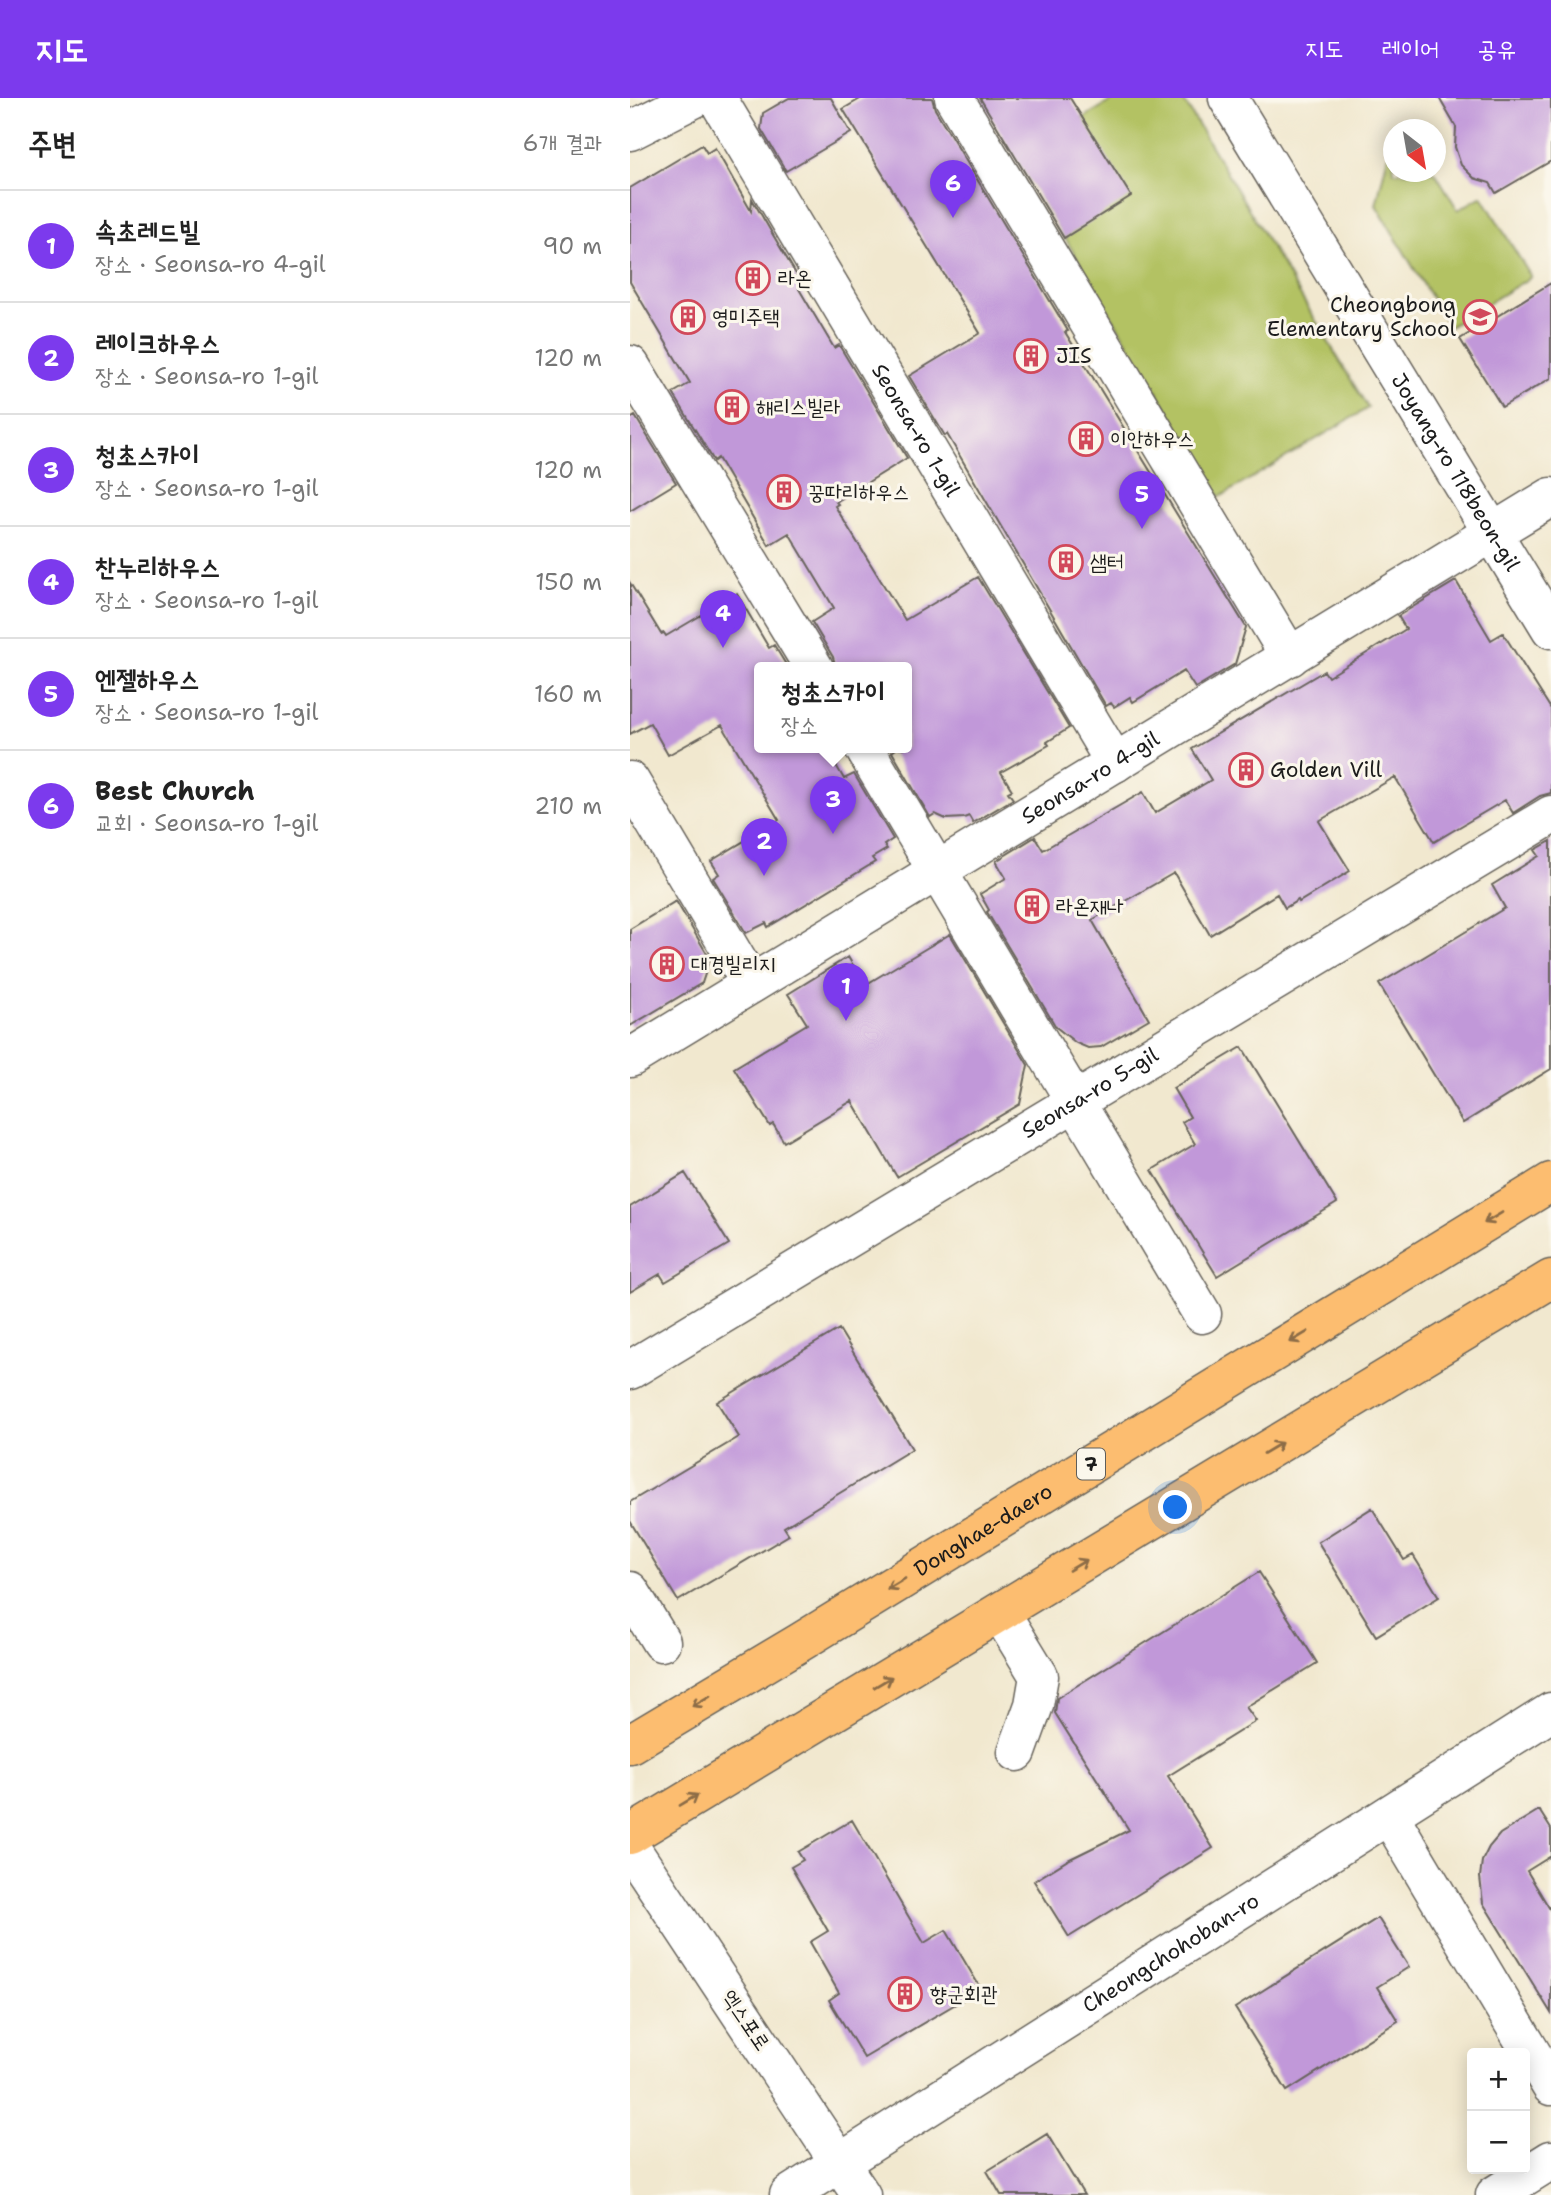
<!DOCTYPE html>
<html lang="ko">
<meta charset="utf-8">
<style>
:root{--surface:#fff;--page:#f6f6f6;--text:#222;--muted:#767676;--line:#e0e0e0;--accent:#7c3aed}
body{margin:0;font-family:"Shantell Sans","Poor Story",sans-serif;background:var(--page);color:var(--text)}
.controls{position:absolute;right:21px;bottom:21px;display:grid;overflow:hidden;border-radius:7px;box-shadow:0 4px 18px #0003}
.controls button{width:63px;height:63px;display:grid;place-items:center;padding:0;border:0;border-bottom:2px solid var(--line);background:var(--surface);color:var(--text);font:35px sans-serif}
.compass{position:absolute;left:753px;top:21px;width:63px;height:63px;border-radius:50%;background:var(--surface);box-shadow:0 4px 18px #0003;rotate:149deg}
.you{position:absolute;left:546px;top:1410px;width:24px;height:24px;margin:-18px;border:5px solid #fff;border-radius:50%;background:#1a73e8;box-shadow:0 0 0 10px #1a73e833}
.badge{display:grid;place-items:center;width:46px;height:46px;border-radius:50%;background:var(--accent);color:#fff;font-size:23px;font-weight:700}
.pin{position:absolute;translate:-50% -58px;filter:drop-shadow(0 2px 4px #0008)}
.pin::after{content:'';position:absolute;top:37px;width:24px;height:21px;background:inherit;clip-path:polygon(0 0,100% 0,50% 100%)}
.popup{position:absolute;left:124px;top:564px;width:158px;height:91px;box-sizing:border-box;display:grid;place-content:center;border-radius:7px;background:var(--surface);filter:drop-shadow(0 2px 5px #0005);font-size:23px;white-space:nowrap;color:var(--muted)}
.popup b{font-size:26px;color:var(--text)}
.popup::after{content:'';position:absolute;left:50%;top:100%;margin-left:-14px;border:14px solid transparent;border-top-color:var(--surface)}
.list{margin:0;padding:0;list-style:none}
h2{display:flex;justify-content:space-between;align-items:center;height:91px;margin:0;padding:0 28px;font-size:30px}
h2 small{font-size:23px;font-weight:400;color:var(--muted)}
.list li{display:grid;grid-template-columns:46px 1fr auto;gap:21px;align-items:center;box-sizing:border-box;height:112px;padding:0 28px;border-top:2px solid var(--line)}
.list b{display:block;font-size:26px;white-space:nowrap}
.list p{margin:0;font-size:23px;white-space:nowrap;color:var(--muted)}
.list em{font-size:23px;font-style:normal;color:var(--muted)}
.map{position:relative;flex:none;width:921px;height:2097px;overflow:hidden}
header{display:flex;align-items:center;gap:42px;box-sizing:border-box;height:98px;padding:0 35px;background:var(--accent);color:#fff}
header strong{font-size:33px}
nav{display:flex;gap:38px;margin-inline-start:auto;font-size:24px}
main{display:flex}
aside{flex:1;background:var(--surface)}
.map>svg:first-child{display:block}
.green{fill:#b3c264;stroke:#686f40;stroke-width:2}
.building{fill:#c198d9}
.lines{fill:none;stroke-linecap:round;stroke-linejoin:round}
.minor-casing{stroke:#67635b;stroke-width:41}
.major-casing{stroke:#67635b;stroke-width:41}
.minor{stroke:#fff;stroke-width:38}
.major{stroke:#fcbd6f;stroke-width:38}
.oneway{stroke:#8c6c46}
.labels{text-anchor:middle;stroke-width:6;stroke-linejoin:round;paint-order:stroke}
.shield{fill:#fbf7ec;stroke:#5f5e5a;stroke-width:2}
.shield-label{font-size:19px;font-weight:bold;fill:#1c1c1c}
.poi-label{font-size:21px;fill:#1c1c1c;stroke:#fbf7ec;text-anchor:start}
.street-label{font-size:21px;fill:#1c1c1c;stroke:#fbf7ec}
</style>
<header>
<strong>지도</strong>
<nav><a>지도</a><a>레이어</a><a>공유</a></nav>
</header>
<main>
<aside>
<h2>주변<small>6개 결과</small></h2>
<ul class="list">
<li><span class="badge">1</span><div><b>속초레드빌</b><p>장소 · Seonsa-ro 4-gil</p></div><em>90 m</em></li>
<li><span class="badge">2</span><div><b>레이크하우스</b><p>장소 · Seonsa-ro 1-gil</p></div><em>120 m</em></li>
<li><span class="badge">3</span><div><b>청초스카이</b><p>장소 · Seonsa-ro 1-gil</p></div><em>120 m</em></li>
<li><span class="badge">4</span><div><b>찬누리하우스</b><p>장소 · Seonsa-ro 1-gil</p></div><em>150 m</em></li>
<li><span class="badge">5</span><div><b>엔젤하우스</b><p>장소 · Seonsa-ro 1-gil</p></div><em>160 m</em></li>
<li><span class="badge">6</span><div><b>Best Church</b><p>교회 · Seonsa-ro 1-gil</p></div><em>210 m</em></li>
</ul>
</aside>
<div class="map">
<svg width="921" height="2097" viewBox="0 0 921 2097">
<rect width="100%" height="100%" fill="#fbf7ec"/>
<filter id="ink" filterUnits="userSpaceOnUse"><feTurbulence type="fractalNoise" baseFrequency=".0143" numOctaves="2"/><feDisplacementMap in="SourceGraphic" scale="14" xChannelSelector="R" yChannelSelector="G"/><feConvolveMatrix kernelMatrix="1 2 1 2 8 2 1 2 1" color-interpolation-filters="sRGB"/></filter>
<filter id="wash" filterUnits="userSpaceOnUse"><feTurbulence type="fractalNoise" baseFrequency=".00686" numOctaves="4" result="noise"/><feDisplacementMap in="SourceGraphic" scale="28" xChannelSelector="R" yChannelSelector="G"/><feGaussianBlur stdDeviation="1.57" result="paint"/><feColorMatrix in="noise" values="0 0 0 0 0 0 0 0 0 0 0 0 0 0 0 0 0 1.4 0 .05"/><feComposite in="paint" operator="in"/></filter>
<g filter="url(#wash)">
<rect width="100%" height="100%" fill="#f1e8cf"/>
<path class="green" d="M486 0H552L738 310 590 399 387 60Z
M763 53 764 74H805L828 112 852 98 901 179 819 229 746 107 758 57Z"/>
<g id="blocks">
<path class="building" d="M159 0H201L221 35 156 73 131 31 133 15Z
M232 0H302L305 11 438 233 435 234 616 529 605 566 565 590 554 573 503 604 500 599 484 609 481 605 476 608 317 336 315 338 279 278 350 235 213 11Z
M350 0H440L501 98 434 140Z
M809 0H921V63L866 95 860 85 844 80 831 67 825 49 826 29Z
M72 47 77 55 85 50 121 113 122 101 173 188 169 191 204 250 209 247 277 360 206 404 208 406 205 408 275 522 348 479 439 630 417 644 419 647 371 674 382 692 378 694 383 701 343 725 339 718 334 720 316 721 305 716 300 719 262 654 267 650H276V570H206L203 559 182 524 204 510 159 435 139 447 88 360 84 363 43 295 60 285 0 184V90Z
M921 185V280L872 309 830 241Z
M5 318 46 385 0 413V321Z
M826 483 861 542 873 535 921 611V695L910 698 883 715 875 702 804 744 765 679 689 723 720 773 669 804 668 802 655 810 647 796 580 837 544 775 462 822 519 921 471 949 458 950 446 945 426 929 357 814 359 812 350 796 376 780 366 763 405 739 413 752 513 694 525 715 581 682 562 651 694 573 698 579 776 531 768 518Z
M0 485 31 536 34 535 36 538 107 496 139 550 144 547 158 570H130V650H196L214 681 224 676 263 741 254 747 257 751 242 760 245 764 138 829 136 825 116 835 83 780 89 776 81 763 149 722 92 627 38 657 20 625 0 636Z
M921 743V971L833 1025 749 886 875 810 862 787 909 758 905 752Z
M46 803 80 861 72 885 0 928V831Z
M320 836 398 967 390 1006 267 1079 222 1003 154 1044 143 1026 140 1028 104 970 177 926 158 896 218 859 235 887Z
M612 949 707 1105 587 1178 522 1072 565 1046 552 1024 560 1019 543 990Z
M55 1075 99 1146 35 1184 30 1176 0 1194V1109Z
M209 1231 282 1351 154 1429 159 1437 48 1503 0 1423V1404L109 1339 87 1304Z
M742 1410 774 1462 783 1457 809 1499 746 1538 688 1444Z
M629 1474 687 1565 616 1609 626 1623 538 1678 583 1750 439 1839 404 1783 438 1762 499 1732 425 1615 427 1600Z
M909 1712 921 1731V1758L897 1773 921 1813V1915L853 1805 850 1779 852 1763 859 1749 870 1736Z
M222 1722 294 1845 316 1832 351 1891 234 1960 199 1902 209 1895 180 1844 198 1833 161 1769 173 1762 168 1754Z
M748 1820 779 1869 747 1889 768 1923 657 1993 605 1910Z
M417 2036 454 2097H371L357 2073Z"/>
</g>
</g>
<g filter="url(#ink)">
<use href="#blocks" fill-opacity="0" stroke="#67635b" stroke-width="2"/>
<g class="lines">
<g class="minor-casing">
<g id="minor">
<path id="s1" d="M87 0 485 665"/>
<path d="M324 0 660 559"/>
<path id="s2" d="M598 0 921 531"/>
<path d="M0 33 65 0"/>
<path d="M0 267 184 570"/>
<path d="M234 650 572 1216"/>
<path d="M0 683 121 886"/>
<path id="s3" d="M0 960 921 399"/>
<path id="s4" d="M0 1272 921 717"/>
<path d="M0 1493 31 1544"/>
<path d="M370 1514 409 1578 404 1607 387 1654"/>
<path d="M759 1717 921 1988"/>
<path d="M0 1749 231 2097"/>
<path id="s5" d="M159 2097 921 1614"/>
<path d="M865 2097 921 2062"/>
</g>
</g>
<g class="major-casing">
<g id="major">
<path id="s6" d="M0 1646 169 1545 921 1084"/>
<path d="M0 1737 921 1181"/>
</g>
</g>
<use href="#minor" class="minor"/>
<use href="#major" class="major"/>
</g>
<defs><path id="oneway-shaft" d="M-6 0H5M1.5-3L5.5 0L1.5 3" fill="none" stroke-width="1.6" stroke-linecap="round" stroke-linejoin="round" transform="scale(1.75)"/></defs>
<g class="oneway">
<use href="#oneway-shaft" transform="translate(863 1120) rotate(149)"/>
<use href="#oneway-shaft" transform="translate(669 1239) rotate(149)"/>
<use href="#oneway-shaft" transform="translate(643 1350) rotate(-31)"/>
<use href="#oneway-shaft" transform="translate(448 1467) rotate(-31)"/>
<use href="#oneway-shaft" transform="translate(266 1486) rotate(149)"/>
<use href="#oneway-shaft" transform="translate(253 1584) rotate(-31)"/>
<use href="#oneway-shaft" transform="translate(71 1603) rotate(149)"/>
<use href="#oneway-shaft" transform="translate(59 1702) rotate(-31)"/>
</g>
</g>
<defs>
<g id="building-ring" transform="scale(1.75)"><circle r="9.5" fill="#fbf7ec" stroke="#d1495b" stroke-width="1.5"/><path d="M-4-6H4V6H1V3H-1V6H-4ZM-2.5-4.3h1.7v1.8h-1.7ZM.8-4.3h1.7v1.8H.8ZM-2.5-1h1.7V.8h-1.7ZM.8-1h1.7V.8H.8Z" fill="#d1495b"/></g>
<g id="school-ring" transform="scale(1.75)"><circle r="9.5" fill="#fbf7ec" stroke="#d1495b" stroke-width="1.5"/><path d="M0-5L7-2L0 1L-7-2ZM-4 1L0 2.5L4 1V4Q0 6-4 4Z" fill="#d1495b"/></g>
</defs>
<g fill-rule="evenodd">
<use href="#building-ring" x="123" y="180"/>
<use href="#building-ring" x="58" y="219"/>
<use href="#school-ring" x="850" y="219"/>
<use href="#building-ring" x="401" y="258"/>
<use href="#building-ring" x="102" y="309"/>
<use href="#building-ring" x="456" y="341"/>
<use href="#building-ring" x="154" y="394"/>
<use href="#building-ring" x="436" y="464"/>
<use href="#building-ring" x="616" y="672"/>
<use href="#building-ring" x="402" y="808"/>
<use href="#building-ring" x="37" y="866"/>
<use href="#building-ring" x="275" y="1896"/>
</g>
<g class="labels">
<rect class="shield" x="447" y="1350.5" width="28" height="31" rx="5"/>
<g class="shield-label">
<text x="461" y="1373">7</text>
</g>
<g class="poi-label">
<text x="148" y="187">라온</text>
<text x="826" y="214" text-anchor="end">Cheongbong<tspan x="826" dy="24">Elementary School</tspan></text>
<text x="82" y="226">영미주택</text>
<text x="426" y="265">JIS</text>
<text x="126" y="316">해리스빌라</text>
<text x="480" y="348">이안하우스</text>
<text x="178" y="401">꿍따리하우스</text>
<text x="460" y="471">샘터</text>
<text x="640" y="679">Golden Vill</text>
<text x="426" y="815">라온재나</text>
<text x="61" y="873">대경빌리지</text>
<text x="300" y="1903">향군회관</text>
</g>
<g class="street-label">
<text dy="7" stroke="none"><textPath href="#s1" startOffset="387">Seonsa-ro 1-gil</textPath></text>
<text dy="7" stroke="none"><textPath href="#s2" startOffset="438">Joyang-ro 118beon-gil</textPath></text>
<text dy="7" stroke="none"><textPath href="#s3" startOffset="539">Seonsa-ro 4-gil</textPath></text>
<text dy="7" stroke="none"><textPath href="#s4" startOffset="537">Seonsa-ro 5-gil</textPath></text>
<text dy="7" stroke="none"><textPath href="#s6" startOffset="413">Donghae-daero</textPath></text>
<text dy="7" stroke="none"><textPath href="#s5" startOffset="452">Cheongchohoban-ro</textPath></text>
<text transform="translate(116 1922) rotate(56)" y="7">엑스포로</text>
</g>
</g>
</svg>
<div class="controls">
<button>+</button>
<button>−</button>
</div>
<svg class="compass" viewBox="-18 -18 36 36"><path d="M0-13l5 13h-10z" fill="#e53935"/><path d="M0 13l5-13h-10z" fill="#767676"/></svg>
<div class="you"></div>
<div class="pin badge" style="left:216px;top:923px">1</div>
<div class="pin badge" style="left:134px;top:778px">2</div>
<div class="pin badge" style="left:203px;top:736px">3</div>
<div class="popup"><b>청초스카이</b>장소</div>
<div class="pin badge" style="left:93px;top:550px">4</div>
<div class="pin badge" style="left:512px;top:431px">5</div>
<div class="pin badge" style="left:323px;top:120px">6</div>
</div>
</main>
